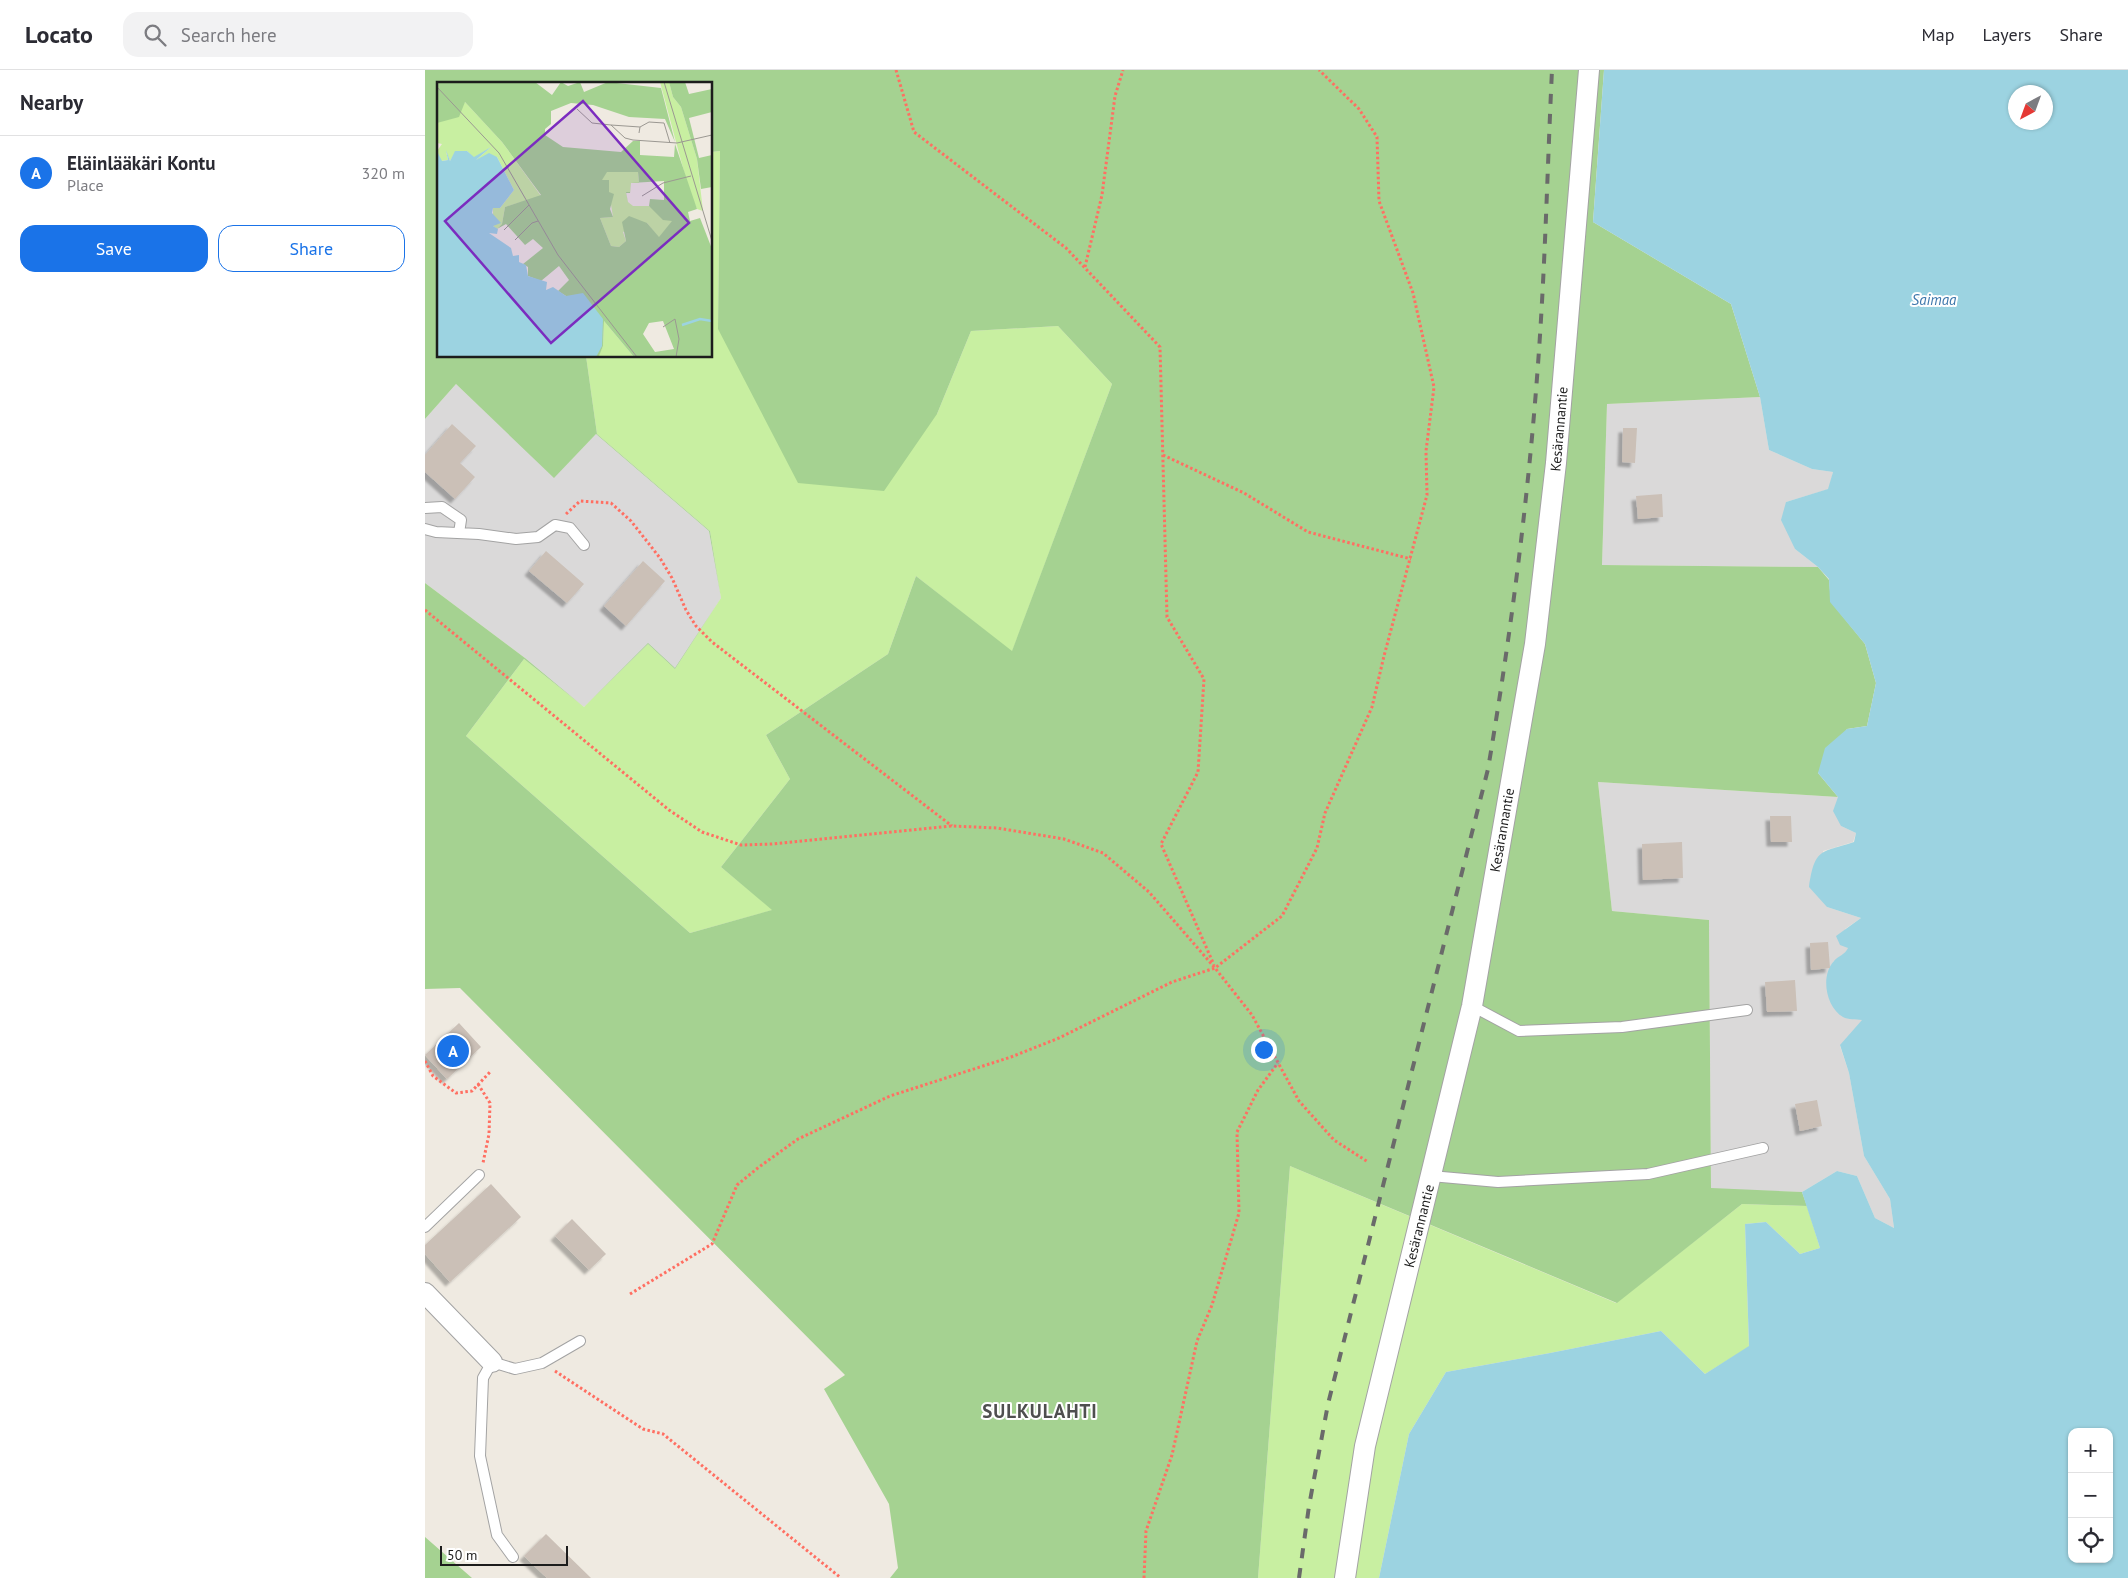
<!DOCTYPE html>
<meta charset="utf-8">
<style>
:root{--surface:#fff;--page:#f2f2f3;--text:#2b2b33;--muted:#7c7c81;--line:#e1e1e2;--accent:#1a73e8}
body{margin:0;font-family:"PT Sans",sans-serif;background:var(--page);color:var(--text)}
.controls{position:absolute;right:15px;bottom:15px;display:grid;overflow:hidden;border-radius:10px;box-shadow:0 1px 4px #0004}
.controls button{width:45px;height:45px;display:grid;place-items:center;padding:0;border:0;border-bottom:1px solid var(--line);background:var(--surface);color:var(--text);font:25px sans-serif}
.compass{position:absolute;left:1583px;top:15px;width:45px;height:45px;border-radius:50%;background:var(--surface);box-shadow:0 1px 4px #0004;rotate:221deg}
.scale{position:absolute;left:15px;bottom:12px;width:128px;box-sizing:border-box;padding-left:5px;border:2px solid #1c1c1c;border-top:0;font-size:14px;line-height:18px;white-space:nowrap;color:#1c1c1c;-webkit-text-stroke:4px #fff;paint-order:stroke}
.you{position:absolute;left:838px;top:979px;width:18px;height:18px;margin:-12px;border:4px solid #fff;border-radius:50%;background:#1a73e8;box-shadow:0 0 0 8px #1a73e833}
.badge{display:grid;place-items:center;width:32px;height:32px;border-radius:50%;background:var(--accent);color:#fff;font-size:16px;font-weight:700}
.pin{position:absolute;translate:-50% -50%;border:2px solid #fff;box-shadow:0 1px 5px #0006}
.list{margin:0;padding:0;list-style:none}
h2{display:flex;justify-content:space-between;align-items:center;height:65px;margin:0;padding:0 20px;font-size:21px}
h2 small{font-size:16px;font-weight:400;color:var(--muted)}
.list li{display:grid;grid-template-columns:32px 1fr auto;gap:15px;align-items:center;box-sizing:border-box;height:75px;padding:0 20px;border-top:1px solid var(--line)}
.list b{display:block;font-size:19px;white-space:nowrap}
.list p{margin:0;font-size:16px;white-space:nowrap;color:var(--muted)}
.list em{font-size:16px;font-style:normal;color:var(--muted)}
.actions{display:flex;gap:10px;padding:15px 20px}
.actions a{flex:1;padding:11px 0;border:1px solid var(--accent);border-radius:15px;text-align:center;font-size:18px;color:var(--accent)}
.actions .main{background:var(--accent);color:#fff}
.icon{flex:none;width:28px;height:28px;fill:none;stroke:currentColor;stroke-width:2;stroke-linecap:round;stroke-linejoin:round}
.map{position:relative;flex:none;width:1703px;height:1508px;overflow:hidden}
header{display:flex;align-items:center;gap:30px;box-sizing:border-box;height:70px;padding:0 25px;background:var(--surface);border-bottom:1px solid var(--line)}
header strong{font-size:24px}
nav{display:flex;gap:28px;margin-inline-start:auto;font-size:18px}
.search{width:350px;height:45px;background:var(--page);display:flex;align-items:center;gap:12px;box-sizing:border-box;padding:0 18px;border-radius:15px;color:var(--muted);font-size:19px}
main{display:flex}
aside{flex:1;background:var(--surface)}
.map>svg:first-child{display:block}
.residential{fill:#dad9d9}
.grass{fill:#c8efa1}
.forest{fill:#a5d291;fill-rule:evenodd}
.water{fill:#9cd3e1;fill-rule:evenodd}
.building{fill:#cbc0b7;filter:url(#shadow)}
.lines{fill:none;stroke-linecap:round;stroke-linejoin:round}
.service-casing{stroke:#a3a3a3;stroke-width:12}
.minor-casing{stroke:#a3a3a3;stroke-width:22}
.path{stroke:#ff6f62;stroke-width:3;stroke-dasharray:2.5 2.5;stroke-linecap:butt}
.service{stroke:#fff;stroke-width:10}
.minor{stroke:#fff;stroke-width:20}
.rail{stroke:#6a6a6a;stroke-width:4;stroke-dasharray:10 10;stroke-linecap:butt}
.labels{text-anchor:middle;stroke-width:4;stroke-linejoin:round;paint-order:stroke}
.street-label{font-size:14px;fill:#1c1c1c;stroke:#fff}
.water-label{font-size:15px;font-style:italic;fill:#3e77ac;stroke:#fff}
.district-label{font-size:19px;font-weight:bold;letter-spacing:1px;fill:#4f4f4f;stroke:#fff}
.inset-river{fill:none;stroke:#9cd3e1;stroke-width:2.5}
.inset-road{fill:none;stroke:#9b9892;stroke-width:1}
.view{fill:#7b2cbf;fill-opacity:0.15;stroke:#7b2cbf;stroke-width:2.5}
.inset-edge{fill:none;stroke:#1c1c1c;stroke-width:2.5}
</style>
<header>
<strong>Locato</strong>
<div class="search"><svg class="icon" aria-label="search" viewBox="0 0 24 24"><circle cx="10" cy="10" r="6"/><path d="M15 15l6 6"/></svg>Search here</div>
<nav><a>Map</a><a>Layers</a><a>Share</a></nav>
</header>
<main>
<aside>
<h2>Nearby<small></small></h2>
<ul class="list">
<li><span class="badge">A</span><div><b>Eläinlääkäri Kontu</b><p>Place</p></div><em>320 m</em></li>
</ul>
<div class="actions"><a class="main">Save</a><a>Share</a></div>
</aside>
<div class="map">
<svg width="1703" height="1508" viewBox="0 0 1703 1508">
<defs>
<filter id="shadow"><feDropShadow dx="-4.5" dy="4.5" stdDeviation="1" flood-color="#0004"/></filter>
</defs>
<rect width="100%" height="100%" fill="#efeae1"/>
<path class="residential" d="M31 314 129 407 171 364 284 461 296 528 250 599 223 574 159 637 100 588 0 513V349Z
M1335 327 1344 380 1387 399 1408 402 1404 419 1361 432 1370 479 1393 497 1177 495 1182 334Z
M1173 712 1413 727 1416 756 1431 763 1428 772 1398 781 1402 837 1436 848 1420 859 1423 878 1422 882 1408 892 1438 950 1415 976 1424 1003 1439 1086 1465 1129 1469 1158 1450 1148 1432 1106 1412 1101 1377 1122 1286 1119 1284 850 1187 841Z"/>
<path class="grass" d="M295 81 293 259 512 344 546 261 633 256 687 314 587 582 491 506 463 584 341 665 365 709 296 797 348 840 265 863 41 666 99 589 159 637 223 574 250 599 296 528 285 461 172 364 161 286H286V82Z
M865 1096 1191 1233 1317 1134 1382 1136 1395 1178 1375 1184 1341 1152 1320 1154 1324 1277 1280 1304 1236 1261 1125 1283 1021 1302 984 1364 954 1508H833Z"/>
<path class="forest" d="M0 0H1179L1168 152 1306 234 1335 327 1182 334 1177 495 1393 497 1404 510 1406 532 1440 574 1451 613 1442 656 1422 659 1393 703 1413 727 1173 712 1187 841 1284 850 1286 1118 1377 1122 1382 1136 1317 1134 1192 1233 865 1096 833 1508H465L473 1498 464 1434 399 1319 420 1305 35 918 0 919V513L100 588 159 637 223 573 250 598 296 528 284 461 171 364 129 408 31 314 0 349ZM14 14H286V82L295 81 293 259 373 413 459 421 512 344 546 261 633 256 687 314 587 581 491 506 463 584 341 665 365 709 296 797 347 840 265 863 41 666 99 589 159 637 223 574 250 599 296 528 285 461 172 364 161 286H14Z
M0 1467 47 1508H0Z"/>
<path class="water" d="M1179 0H1703V1508H954L984 1364 1021 1302 1125 1283 1236 1261 1280 1304 1324 1276 1320 1154 1341 1152 1375 1184 1395 1178 1377 1122 1412 1101 1432 1106 1450 1148 1469 1158 1465 1129 1439 1086 1424 1003 1415 975 1437 950C1431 949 1423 950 1418 947 1401 937 1395 906 1409 891 1413 886 1420 885 1423 878L1415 875 1411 866 1436 848 1402 837 1384 817C1390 778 1395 783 1429 772L1431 763 1416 756 1408 741 1413 727 1393 703 1400 678 1422 659 1442 656 1451 613 1440 574 1405 532 1404 509 1393 497 1370 479 1356 450 1361 432 1403 419 1408 402 1387 399 1344 380 1335 327 1306 234 1168 152ZM1590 22H1620V52H1590ZM1647 1362H1684V1489H1647Z"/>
<path class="building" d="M27 354 51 376 35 393 50 407 30 429 0 402V385Z
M1198 358H1212L1210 393 1197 392Z
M1237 424 1238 447 1213 449 1211 426Z
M121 481 159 514 142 533 104 501Z
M218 491 240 511 201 556 179 536Z
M1345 746H1366L1367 772H1346Z
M1257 772 1258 808 1218 810 1217 774Z
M1403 872 1405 898 1386 900 1385 873Z
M1370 910 1372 941 1342 942 1340 912Z
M34 953 56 977 22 1009 0 985Z
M1392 1030 1397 1056 1375 1061 1370 1034Z
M66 1114 96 1147 25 1212 0 1184V1175Z
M147 1149 181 1184 164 1200 130 1166Z
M121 1464 166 1508H122L99 1486Z"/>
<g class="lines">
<g class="service-casing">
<path id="service" d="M0 438 17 437 36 450 34 463
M0 459 11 462 54 464 91 469 113 467 130 455 145 458 159 475
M1047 936 1094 961 1197 957 1322 940
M1006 1106 1073 1112 1223 1104 1338 1078
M0 1157 54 1105
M88 1487 72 1465 55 1386 58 1308 67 1292 90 1299 117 1293 155 1271"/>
</g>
<g class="minor-casing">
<path id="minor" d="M0 1223 67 1292
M920 1508 940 1376 1047 936 1110 574 1131 393 1164 0"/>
</g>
<path class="path" d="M471 0 489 62 641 178 735 277 742 547 779 609 773 702 736 774 789 895
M660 197 677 125 690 26 698 0
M738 385 819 423 883 462 986 489
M141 444 155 431 186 433 206 451 235 488 247 508 261 540 271 556 287 572 527 756
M0 540 244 740 277 762 316 775 347 774 527 756 572 758 639 769 678 783 724 822 790 898 827 945 874 1031 909 1070 943 1092
M0 991 8 1006 31 1023 47 1021 66 1001
M53 1014 65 1033 64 1064 58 1093
M205 1224 287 1174 312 1115 334 1097 373 1069 465 1026 586 987 634 968 747 912 790 898 857 846 892 778 900 743 947 637 959 586 1002 425 1001 381 1009 317 988 223 954 131 952 67 934 39 894 0
M130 1301 218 1359 238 1364 416 1508
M719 1508 721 1461 747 1385 772 1271 787 1235 814 1143 812 1062 833 1020 853 993"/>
<use href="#service" class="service"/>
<use href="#minor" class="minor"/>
<path class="rail" d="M874 1508 884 1436 903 1334 1063 699C1088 551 1107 400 1116 249 1121 166 1123 83 1127 0"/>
</g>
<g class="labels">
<g class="street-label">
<text transform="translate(1134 359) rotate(-85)" y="5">Kesärannantie</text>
<text transform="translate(1077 760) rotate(-80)" y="5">Kesärannantie</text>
<text transform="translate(994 1156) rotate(-76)" y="5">Kesärannantie</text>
</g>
<g class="water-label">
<text x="1509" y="235">Saimaa</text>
</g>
<g class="district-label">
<text x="615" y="1348">SULKULAHTI</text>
</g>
</g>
<g transform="translate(12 12)">
<rect width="275" height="275" fill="#efeae1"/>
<path d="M223 0H232L236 15 244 25 260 77 266 129 260 127 253 112ZM28 20 65 60 104 114 68 125 65 142 60 147 56 144V126H63L77 108 60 75 39 78 54 65 37 76 30 69H19L13 79 9 69 11 78 4 79 0 69 5 62 0 61V41ZM169 90H201L202 101H194L193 111H189L191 120 196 124H212L236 139 222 156 210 141 186 150 189 159 182 165 174 164 163 136 176 135 172 110 164 98ZM167 239 197 275H161L166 264Z" fill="#c8efa1"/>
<path d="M0 0H98L115 13 124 0 131 4 143 0 147 10 171 0 224 6 238 60 228 37 192 35 156 23 134 21 114 29V42L108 47V53L126 65 184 70 196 59H203V73L237 75 238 62 260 127 251 130 253 139 263 136 275 167V275H197L167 239 166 264 162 274 159 275 129 214 121 209 132 198 122 184 104 199 91 194V185L86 182 106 166 96 157 88 163 69 142 60 147 65 142 68 125 104 113 65 60 28 20 22 35 0 41ZM170 90H201L202 101H194L193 110H189L191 120 196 124H212L226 138 235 139 222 155 210 141 192 134 185 140 189 159 182 165 174 164 163 136 176 135 173 127 177 112 172 110V98H165ZM227 99V118L213 117 212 124H196L191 120 189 111H193L194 101ZM226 239 237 267 218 270 206 252 212 241ZM232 0H248L252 12 275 7V30L252 36 262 76 275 73V105L264 107 260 77 244 25 236 15Z" fill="#a5d291" fill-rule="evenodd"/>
<path d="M54 65 39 78 52 71 60 75 77 108 63 126H56L55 131 64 141 56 144 61 147 60 152 52 151 74 166 76 174 82 173V180L89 183 91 194 110 200 109 208 116 205 129 214 146 211 166 237 165 264 159 275H0V69L5 79 11 78 9 68 13 79 18 69H30L37 75Z" fill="#9cd3e1"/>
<path class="inset-river" d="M245 243 263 237 275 239"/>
<path class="inset-road" d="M227 0 275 159M0 5 62 71 121 173 200 275M140 27 155 41M155 41 174 43 188 56 196 58 240 61 275 53M174 43 203 45 202 51M203 45 212 40 227 41 233 61M205 114 226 101 254 94M67 148 92 123M78 158 95 141 101 139M226 245 238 237 242 257 239 275"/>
<path class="view" d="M146 19 252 141 114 261 8 139Z"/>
<rect width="275" height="275" class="inset-edge"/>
</g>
</svg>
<div class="controls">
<button>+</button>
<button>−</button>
<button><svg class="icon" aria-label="locate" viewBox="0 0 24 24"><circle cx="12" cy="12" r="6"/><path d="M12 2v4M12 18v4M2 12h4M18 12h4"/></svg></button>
</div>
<svg class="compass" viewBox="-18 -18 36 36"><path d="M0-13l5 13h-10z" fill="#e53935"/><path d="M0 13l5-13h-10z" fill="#7c7c81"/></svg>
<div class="scale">50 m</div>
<div class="you"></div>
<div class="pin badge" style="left:28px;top:981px">A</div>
</div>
</main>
